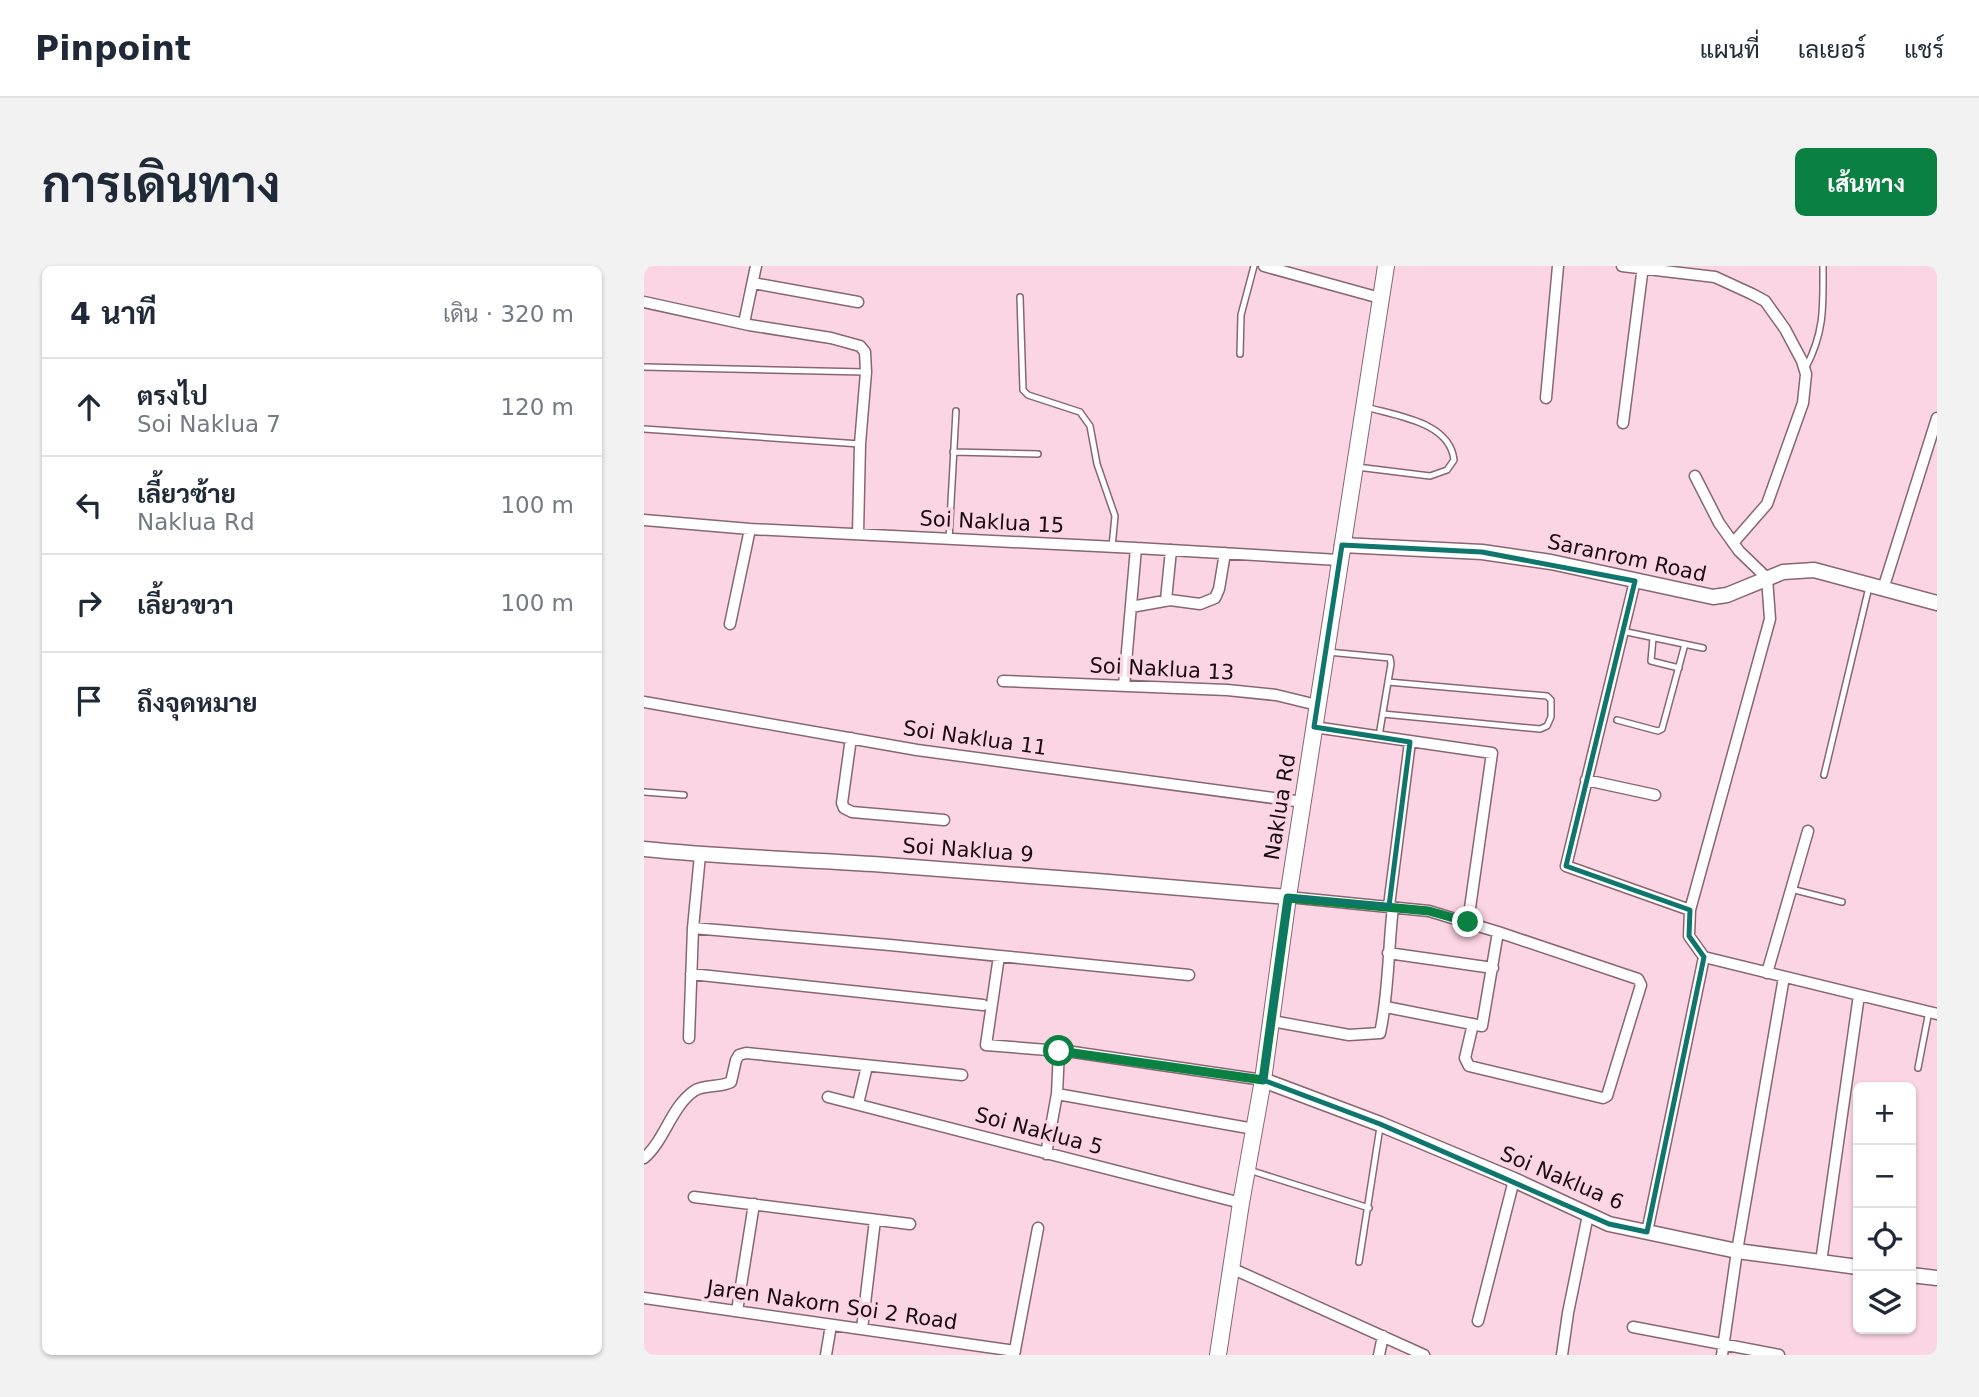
<!DOCTYPE html>
<html lang="th">
<meta charset="utf-8">
<style>
:root{--surface:#fff;--page:#f2f2f3;--text:#1f2937;--muted:#747a83;--line:#e0e1e3;--accent:#0b8043}
body{margin:0;font-family:"DejaVu Sans",Sarabun,sans-serif;background:var(--page);color:var(--text)}
.controls{position:absolute;right:21px;bottom:21px;display:grid;overflow:hidden;border-radius:10px;box-shadow:0 2px 5px #0004}
.controls button{width:63px;height:63px;display:grid;place-items:center;padding:0;border:0;border-bottom:2px solid var(--line);background:var(--surface);color:var(--text);font:35px sans-serif}
.stop{position:absolute;width:21px;height:21px;margin:-16px;border:5px solid #0b8043;border-radius:50%;background:#fff}
.stop.end{background:#0b8043;border-color:#fff;box-shadow:0 2px 7px #0008}
.list{margin:0;padding:0;list-style:none}
h2{display:flex;justify-content:space-between;align-items:center;height:91px;margin:0;padding:0 28px;font-size:30px}
h2 small{font-size:23px;font-weight:400;color:var(--muted)}
.list li{display:grid;grid-template-columns:46px 1fr auto;gap:21px;align-items:center;box-sizing:border-box;height:98px;padding:0 28px;border-top:2px solid var(--line)}
.list b{display:block;font-size:26px;white-space:nowrap}
.list p{margin:0;font-size:23px;white-space:nowrap;color:var(--muted)}
.list em{font-size:23px;font-style:normal;color:var(--muted)}
.icon{flex:none;width:38px;height:38px;fill:none;stroke:currentColor;stroke-width:2;stroke-linecap:round;stroke-linejoin:round}
.map{position:relative;flex:none;width:1293px;height:1089px;overflow:hidden;border-radius:10px}
header{display:flex;align-items:center;gap:42px;box-sizing:border-box;height:98px;padding:0 35px;background:var(--surface);border-bottom:2px solid var(--line)}
header strong{font-size:33px}
nav{display:flex;gap:38px;margin-inline-start:auto;font-size:24px}
.intro{display:flex;align-items:center;justify-content:space-between;box-sizing:border-box;height:168px;padding:0 42px}
h1{margin:0;font-size:49px}
.button{padding:18px 32px;border-radius:10px;background:var(--accent);color:#fff;font-size:24px;font-weight:700}
main{display:flex;gap:42px;padding:0 42px}
aside{flex:1;background:var(--surface);border-radius:10px;box-shadow:0 2px 5px #0004}
.map>svg:first-child{display:block}
.lines{fill:none;stroke-linecap:round;stroke-linejoin:round}
.service-casing{stroke:#876673;stroke-width:8}
.minor-casing{stroke:#876673;stroke-width:13}
.tertiary-casing{stroke:#876673;stroke-width:17}
.secondary-casing{stroke:#876673;stroke-width:18}
.service{stroke:#fff;stroke-width:5}
.minor{stroke:#fff;stroke-width:10}
.tertiary{stroke:#fff;stroke-width:14}
.secondary{stroke:#fff;stroke-width:16}
.route{stroke:#0b8043;stroke-width:9}
.marked{fill:none;stroke:#0f766e;stroke-width:5;stroke-linejoin:round}
.labels{text-anchor:middle;stroke-width:7;stroke-linejoin:round;paint-order:stroke}
.street-label{font-size:21px;fill:#190c11;stroke:#fcd5e4}
</style>
<header>
<strong>Pinpoint</strong>
<nav><a>แผนที่</a><a>เลเยอร์</a><a>แชร์</a></nav>
</header>
<div class="intro"><h1>การเดินทาง</h1><a class="button">เส้นทาง</a></div>
<main>
<aside>
<h2>4 นาที<small>เดิน · 320 m</small></h2>
<ul class="list">
<li><svg class="icon" aria-label="ahead" viewBox="0 0 24 24"><path d="M12 20V5M6 11l6-6 6 6"/></svg><div><b>ตรงไป</b><p>Soi Naklua 7</p></div><em>120 m</em></li>
<li><svg class="icon" aria-label="left" viewBox="0 0 24 24"><path d="M17 20v-9H6M10 6l-5 5 5 5"/></svg><div><b>เลี้ยวซ้าย</b><p>Naklua Rd</p></div><em>100 m</em></li>
<li><svg class="icon" aria-label="right" viewBox="0 0 24 24"><path d="M7 20v-9h11M14 6l5 5-5 5"/></svg><div><b>เลี้ยวขวา</b></div><em>100 m</em></li>
<li><svg class="icon" aria-label="arrive" viewBox="0 0 24 24"><path d="M6 21V4h12l-3 4 3 4H6"/></svg><div><b>ถึงจุดหมาย</b></div></li>
</ul>
</aside>
<div class="map">
<svg width="1293" height="1089" viewBox="0 0 1293 1089">
<rect width="100%" height="100%" fill="#fcd5e4"/>
<g class="lines">
<g class="service-casing">
<path id="service" d="M376 31 379 124 384 129 436 146 446 160 453 198 471 250 468 281
M596 88 597 49 610 0
M0 101 221 106
M1162 101C1181 65 1179 39 1179 0
M0 163 216 178
M309 186 394 188
M713 201 786 210 803 204 810 194C806 156 753 150 722 141
M305 273 312 145
M978 365 1059 382
M1009 372 1007 395 1035 402
M684 386 746 392 747 398 735 470
M739 448 896 463 903 460 907 451V434L903 430 744 416
M973 454 1014 465 1018 463 1041 378
M1180 509 1225 321
M0 526 40 529
M1147 623 1198 636
M1274 802 1285 745
M605 904 725 942
M715 996 736 861"/>
</g>
<g class="minor-casing">
<path id="minor" d="M620 0 736 32
M978 0 1071 11 1108 28 1121 35 1141 63 1158 95 1162 108 1159 137 1123 238 1089 277
M109 17 214 36
M0 36 105 59 187 72 216 80 221 86 222 106 216 178 214 268
M100 57 112 0
M902 132 914 0
M979 157 999 0
M1051 210 1075 257 1095 285 1123 312 1126 353 1046 644 1045 670 1060 691 1293 748
M0 254 106 263 492 282 695 294
M991 315 922 600 1046 644
M1239 323 1293 152
M522 334 527 284
M487 341 526 334 556 338 571 332 575 323 581 287
M86 358 106 263
M359 415 583 424 632 429 673 439
M480 420 492 282
M0 436 273 484 659 536
M670 461 848 487 824 656
M207 472 198 537 200 542 208 546 300 554
M942 514 1011 529
M644 631 785 645 854 666 994 713 997 719 963 830 959 832 825 800 821 792 829 758
M745 640 766 476
M49 662 246 679 545 709
M744 687 849 702
M355 690 342 779 429 786 619 814
M1123 707 1164 565
M47 708 339 739
M742 741 838 760 854 666
M628 755 705 769 736 767C745 726 744 683 749 641
M45 772 49 662 56 589
M413 828 610 863
M184 831 597 937
M214 838 223 800
M402 888 413 828 415 784
M0 892C21 874 27 841 50 825 60 818 76 822 87 816L92 794 95 789 102 787 318 809
M50 931 266 958
M1003 966 1060 691
M1177 996 1215 729
M587 1002 780 1089
M0 1032 371 1085
M93 1045 110 938
M834 1055 870 914
M989 1061 1135 1089
M218 1063 231 954
M182 1089 187 1059
M370 1089 394 962
M735 1089 739 1070
M918 1089 924 1047 944 949
M1078 1089 1093 985 1140 711"/>
</g>
<g class="tertiary-casing">
<path id="tertiary" d="M698 279 838 286 907 296 1069 331 1083 329 1139 306 1170 304 1293 337
M0 583C76 591 153 593 229 598 367 608 506 619 644 631
M619 814 736 858 870 914 965 958 1093 985 1214 1001
M1267 1009 1293 1012"/>
</g>
<g class="secondary-casing">
<path id="secondary" d="M574 1089 597 937 619 814 644 631 742 0"/>
</g>
<use href="#service" class="service"/>
<use href="#minor" class="minor"/>
<use href="#tertiary" class="tertiary"/>
<use href="#secondary" class="secondary"/>
</g>
<g class="lines">
<path class="route" d="M415 785 619 814 644 632 785 645 824 656"/>
</g>
<path class="marked" d="M698 279 838 286 991 315 922 600 1046 644 1045 670 1060 691 1003 966 965 958 736 858 619 814 644 631 745 640 766 476 670 461Z"/>
<g class="labels">
<g class="street-label">
<text transform="translate(348 256) rotate(3)" y="7">Soi Naklua 15</text>
<text transform="translate(983 292) rotate(12)" y="7">Saranrom Road</text>
<text transform="translate(518 403) rotate(3)" y="7">Soi Naklua 13</text>
<text transform="translate(331 472) rotate(8)" y="7">Soi Naklua 11</text>
<text transform="translate(636 541) rotate(-81)" y="7">Naklua Rd</text>
<text transform="translate(324 584) rotate(4)" y="7">Soi Naklua 9</text>
<text transform="translate(395 865) rotate(15)" y="7">Soi Naklua 5</text>
<text transform="translate(918 912) rotate(23)" y="7">Soi Naklua 6</text>
<text transform="translate(188 1039) rotate(8)" y="7">Jaren Nakorn Soi 2 Road</text>
</g>
</g>
</svg>
<div class="controls">
<button>+</button>
<button>−</button>
<button><svg class="icon" aria-label="locate" viewBox="0 0 24 24"><circle cx="12" cy="12" r="6"/><path d="M12 2v4M12 18v4M2 12h4M18 12h4"/></svg></button>
<button><svg class="icon" aria-label="layers" viewBox="0 0 24 24"><path d="M12 4l9 5-9 5-9-5zM3 14l9 5 9-5"/></svg></button>
</div>
<div class="stop" style="left:415px;top:785px"></div>
<div class="stop end" style="left:824px;top:656px"></div>
</div>
</main>
